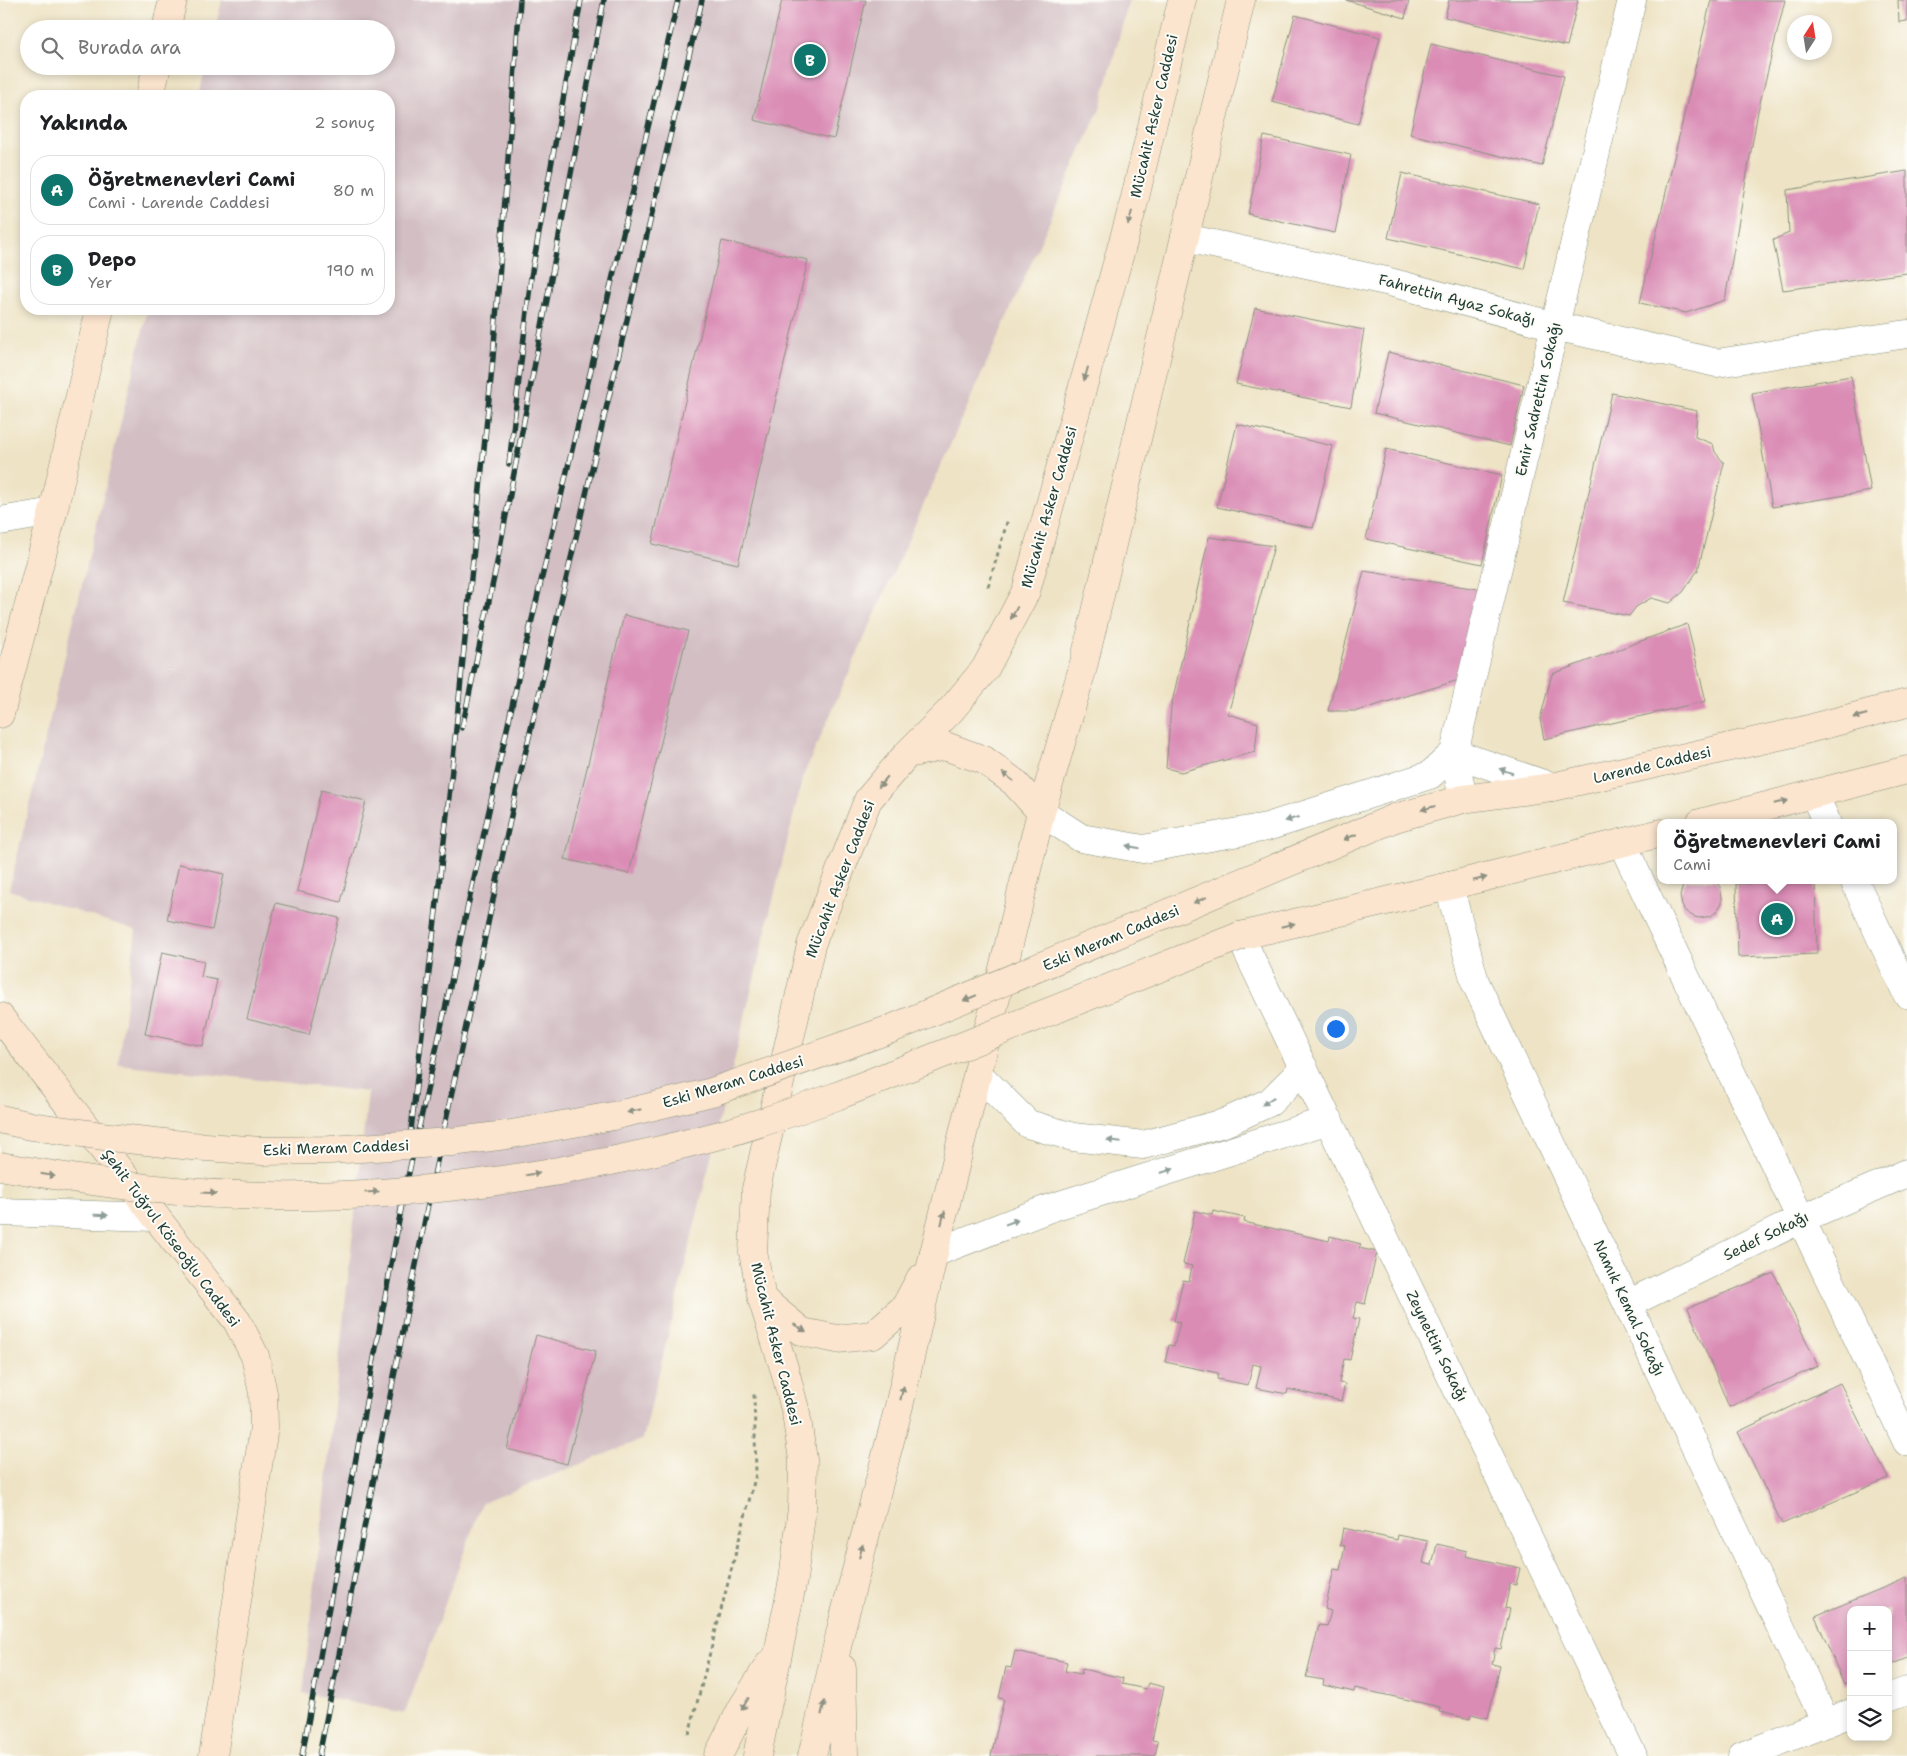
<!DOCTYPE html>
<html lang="tr">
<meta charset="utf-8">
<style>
:root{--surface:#fff;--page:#f6f6f6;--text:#202124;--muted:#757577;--line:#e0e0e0;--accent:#0f766e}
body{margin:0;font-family:"Shantell Sans",sans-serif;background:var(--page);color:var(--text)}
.controls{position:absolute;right:15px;bottom:15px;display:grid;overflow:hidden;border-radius:10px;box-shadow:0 2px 8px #0003}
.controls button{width:45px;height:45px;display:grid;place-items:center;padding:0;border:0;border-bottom:1px solid var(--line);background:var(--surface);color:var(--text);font:25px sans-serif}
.compass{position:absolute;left:1787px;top:15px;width:45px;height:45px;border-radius:50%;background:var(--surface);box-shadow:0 2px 8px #0003;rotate:12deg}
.you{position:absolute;left:1335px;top:1028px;width:18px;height:18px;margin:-12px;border:4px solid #fff;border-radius:50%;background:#1a73e8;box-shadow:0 0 0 8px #1a73e833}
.badge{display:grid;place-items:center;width:32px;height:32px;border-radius:50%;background:var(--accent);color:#fff;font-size:16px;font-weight:700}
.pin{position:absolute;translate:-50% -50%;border:2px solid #fff;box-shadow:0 1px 5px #0006}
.popup{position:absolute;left:1657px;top:819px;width:240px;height:65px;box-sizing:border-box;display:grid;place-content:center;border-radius:10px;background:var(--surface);filter:drop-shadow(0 1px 4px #0005);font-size:16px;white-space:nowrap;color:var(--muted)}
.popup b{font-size:19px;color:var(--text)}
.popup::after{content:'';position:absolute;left:50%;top:100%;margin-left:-10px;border:10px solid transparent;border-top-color:var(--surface)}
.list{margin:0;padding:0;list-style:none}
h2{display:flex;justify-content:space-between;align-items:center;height:65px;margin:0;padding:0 20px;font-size:21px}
h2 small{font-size:16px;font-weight:400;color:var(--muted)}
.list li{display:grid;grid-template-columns:32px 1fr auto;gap:15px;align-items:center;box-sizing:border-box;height:70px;margin:0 10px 10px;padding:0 10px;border:1px solid var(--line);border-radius:20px}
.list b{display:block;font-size:19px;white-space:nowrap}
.list p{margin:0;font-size:16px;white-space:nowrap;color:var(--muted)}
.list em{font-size:16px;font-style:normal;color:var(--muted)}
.icon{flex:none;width:28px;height:28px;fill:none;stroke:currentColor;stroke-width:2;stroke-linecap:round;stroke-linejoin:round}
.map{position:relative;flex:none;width:1907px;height:1756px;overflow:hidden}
.search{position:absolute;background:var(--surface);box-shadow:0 2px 8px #0003;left:20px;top:20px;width:375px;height:55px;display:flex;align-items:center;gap:12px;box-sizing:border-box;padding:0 18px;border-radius:28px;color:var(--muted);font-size:19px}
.panel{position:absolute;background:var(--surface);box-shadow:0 2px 8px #0003;left:20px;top:90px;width:375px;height:225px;border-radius:20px}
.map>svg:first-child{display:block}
.industrial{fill:#d2bec3}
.building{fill:#da8cb5}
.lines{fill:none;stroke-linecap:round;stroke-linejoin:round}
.street-casing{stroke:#86907c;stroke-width:29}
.secondary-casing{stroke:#86907c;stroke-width:29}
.path{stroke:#86907c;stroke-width:3;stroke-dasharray:4 4;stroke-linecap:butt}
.street{stroke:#fff;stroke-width:28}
.secondary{stroke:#fce5cf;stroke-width:28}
.rail-casing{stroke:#1f3d34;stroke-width:5.5}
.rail{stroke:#fdfcf7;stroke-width:4;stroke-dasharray:11;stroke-linecap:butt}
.secondary-bridge-casing{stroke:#86907c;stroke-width:29;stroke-linecap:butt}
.secondary-bridge{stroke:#fce5cf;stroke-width:28}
.oneway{fill:#8e9182}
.oneway2{fill:#8f9e9a}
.labels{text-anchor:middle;stroke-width:4;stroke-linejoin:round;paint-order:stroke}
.street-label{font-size:15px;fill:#1f3d34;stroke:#fdfcf7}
</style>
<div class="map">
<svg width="1907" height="1756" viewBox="0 0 1907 1756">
<rect width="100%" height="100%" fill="#fdfcf7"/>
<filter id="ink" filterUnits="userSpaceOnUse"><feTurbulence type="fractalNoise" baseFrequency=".02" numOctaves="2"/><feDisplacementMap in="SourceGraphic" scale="10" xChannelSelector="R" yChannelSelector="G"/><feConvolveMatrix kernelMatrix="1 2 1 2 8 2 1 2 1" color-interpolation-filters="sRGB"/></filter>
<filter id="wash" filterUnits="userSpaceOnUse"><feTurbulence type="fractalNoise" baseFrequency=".0096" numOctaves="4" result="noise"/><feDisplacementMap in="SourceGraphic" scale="20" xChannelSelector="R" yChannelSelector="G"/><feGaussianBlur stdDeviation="1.12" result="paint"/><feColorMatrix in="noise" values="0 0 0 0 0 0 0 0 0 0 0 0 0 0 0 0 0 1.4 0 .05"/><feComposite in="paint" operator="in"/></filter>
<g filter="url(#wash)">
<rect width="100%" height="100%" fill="#eee3c5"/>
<path class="industrial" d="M222 0H1129L1100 108 803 776 643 1439 482 1503 405 1713 303 1693 368 1092 118 1064 136 930 9 890 148 309H389V96H199L206 66H386V29H215Z"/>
<g id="blocks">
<path class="building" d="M782 0H866L834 139 754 120Z
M1346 0H1409L1405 18Z
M1449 0H1578L1567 46 1445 17Z
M1711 0H1785L1758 111 1725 300 1686 313 1640 303Z
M1898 0H1907V21L1899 22Z
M1295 15 1380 37 1358 124 1272 102Z
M1431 44 1564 76 1542 166 1410 134Z
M1264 136 1351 155 1335 233 1248 214Z
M1907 171V273L1783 290 1773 240 1789 233 1787 190Z
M1402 173 1539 204 1524 269 1388 238Z
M722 241 808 260 738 564 652 544Z
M1255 308 1364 330 1351 407 1236 384Z
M1388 352 1524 385 1510 446 1374 413Z
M1851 376 1871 491 1772 507 1752 393Z
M1612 393 1697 411 1695 437 1713 444 1715 452 1724 463 1698 570 1683 592 1670 603 1651 598 1636 607 1629 616 1563 603Z
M1237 424 1333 446 1313 528 1217 507Z
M1386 449 1502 475 1482 564 1366 539Z
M1209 537 1274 546 1228 714 1258 723 1255 752 1181 772 1166 768 1171 707Z
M1364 571 1484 590 1459 680 1357 711H1328Z
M624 615 688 631 629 874 565 859Z
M1687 624 1706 701 1544 739 1540 719 1552 674Z
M321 790 366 801 341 902 297 891Z
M179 864 224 874 212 930 167 920Z
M1687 880H1715L1717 882 1720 887 1722 897V903L1716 912 1711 916 1700 918 1694 917 1685 911 1682 906 1680 896 1683 885Z
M1815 881 1817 954 1738 957 1736 884Z
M276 903 339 918 309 1035 247 1019Z
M162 952 204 961 201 977 217 980 203 1046 145 1034Z
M1195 1211 1212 1215 1213 1211 1245 1218 1244 1222 1329 1241 1330 1236 1361 1244 1359 1248 1377 1252 1365 1304 1357 1302 1353 1318 1359 1319 1350 1360 1344 1359 1339 1383 1345 1384 1341 1401 1288 1389 1287 1394 1256 1388 1261 1366 1253 1364 1248 1385 1217 1379 1218 1373 1165 1362 1169 1345 1174 1346 1180 1322 1174 1321 1183 1280 1189 1281 1192 1266 1183 1264Z
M1774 1273 1818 1366 1729 1407 1688 1308Z
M536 1335 596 1351 567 1464 507 1449Z
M1840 1383 1888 1478 1782 1524 1738 1432Z
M1343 1528 1397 1540 1398 1535 1428 1541 1423 1563 1432 1565 1437 1544 1467 1551 1466 1556 1520 1568 1516 1585 1510 1584 1505 1608 1510 1609 1501 1649 1495 1648 1492 1664 1500 1666 1488 1718 1471 1714 1470 1719 1439 1712 1440 1707 1355 1688 1354 1692 1323 1685 1324 1680 1306 1677 1319 1625 1327 1626 1331 1611 1325 1609 1334 1569 1340 1570 1345 1546 1340 1545Z
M1907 1578V1658L1888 1666V1610H1851V1681L1844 1684 1815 1616Z
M1015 1651 1067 1662 1065 1671 1081 1674 1082 1669 1123 1678 1122 1684 1146 1689 1148 1683 1164 1687 1152 1740 1158 1741 1155 1756H991L1004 1699 999 1698 1006 1667 1011 1668Z"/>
</g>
</g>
<g filter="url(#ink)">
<use href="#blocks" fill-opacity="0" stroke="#86907c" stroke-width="1"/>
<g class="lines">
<g class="street-casing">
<path id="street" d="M1185 238 1386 281 1555 326 1717 363 1907 334
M0 521 53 512
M1814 794 1827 823
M1463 799 1454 753 1632 0
M1041 812 1081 838 1143 849 1267 827 1430 775 1454 753 1552 787
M1622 843 1907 1442
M1854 880 1907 994
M1449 886 1475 982 1826 1723
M1240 936 1633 1756
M978 1074 1028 1124 1073 1137 1143 1145 1224 1123 1270 1102 1304 1068
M0 1212 155 1217
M934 1253 1050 1208 1329 1120
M1628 1304 1801 1219 1907 1173
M1888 1698 1907 1691
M1742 1756 1851 1713"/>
</g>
<g class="secondary-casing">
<path id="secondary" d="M166 29 173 0
M150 96 157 66
M0 714 53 512 100 309
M907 754 945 746 984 760 1014 782 1041 812
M1395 818 1463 799 1552 787 1797 732 1907 703
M1700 823 1907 770
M1240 936 1449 886 1661 833
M0 1017 237 1321 255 1356 263 1393 264 1427 213 1756
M762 1299 802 1332 837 1339 873 1335 905 1307 920 1279
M842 1668 844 1756
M718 1756 742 1708 770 1663
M757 1756 793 1580 802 1508 803 1460 796 1413 785 1371 762 1299 753 1252 756 1189 811 945 868 800 907 754 951 710 985 669 1026 591 1133 206 1182 0
M812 1756 842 1625 899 1406 934 1253 1041 812 1083 667 1241 0"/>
</g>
<path class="path" d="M988 587 1008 519
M689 1734 756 1474 754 1393"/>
<use href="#street" class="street"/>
<use href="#secondary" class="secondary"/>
<g class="rail-casing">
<path id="rail" d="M509 464 531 277 581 0
M462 728 496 568 604 0
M410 1139 451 779 493 358 520 0
M302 1756 402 1204 518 679 678 0
M319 1756 430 1194 515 797 702 0"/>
</g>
<use href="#rail" class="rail"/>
<g class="secondary-bridge-casing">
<path id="secondary-bridge" d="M0 1119 31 1126 110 1137 192 1146 262 1151 330 1150 451 1142 506 1135 613 1116 712 1092 891 1029 1395 818
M0 1166C79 1180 158 1192 238 1195 395 1202 568 1176 720 1135 760 1124 799 1110 837 1096L1240 936"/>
</g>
<use href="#secondary-bridge" class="secondary-bridge"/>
</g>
<defs><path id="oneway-solid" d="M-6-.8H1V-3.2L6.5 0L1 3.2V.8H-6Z" transform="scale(1.25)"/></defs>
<g class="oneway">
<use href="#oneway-solid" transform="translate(1130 218) rotate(106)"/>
<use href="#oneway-solid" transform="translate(1086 374) rotate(106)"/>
<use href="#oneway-solid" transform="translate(1014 613) rotate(118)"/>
<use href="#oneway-solid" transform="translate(1860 716) rotate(165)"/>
<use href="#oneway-solid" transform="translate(1008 777) rotate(-143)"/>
<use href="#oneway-solid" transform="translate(883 782) rotate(130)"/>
<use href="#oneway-solid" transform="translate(1781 802) rotate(-14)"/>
<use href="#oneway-solid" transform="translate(1428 808) rotate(164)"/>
<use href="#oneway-solid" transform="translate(1350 837) rotate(157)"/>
<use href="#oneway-solid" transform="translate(1480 879) rotate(-14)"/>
<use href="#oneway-solid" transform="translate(1200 900) rotate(157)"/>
<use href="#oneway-solid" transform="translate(1288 925) rotate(-13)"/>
<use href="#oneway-solid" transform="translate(970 998) rotate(157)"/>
<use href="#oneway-solid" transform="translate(634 1111) rotate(167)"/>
<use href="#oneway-solid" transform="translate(533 1174) rotate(-9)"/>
<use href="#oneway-solid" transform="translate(48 1175) rotate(10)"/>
<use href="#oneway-solid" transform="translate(372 1192) rotate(-3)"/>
<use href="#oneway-solid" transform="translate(209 1193) rotate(4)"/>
<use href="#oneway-solid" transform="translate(943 1218) rotate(-76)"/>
<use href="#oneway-solid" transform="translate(800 1328) rotate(31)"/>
<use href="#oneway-solid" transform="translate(902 1393) rotate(-77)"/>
<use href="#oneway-solid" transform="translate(861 1551) rotate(-75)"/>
<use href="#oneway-solid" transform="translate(745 1704) rotate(121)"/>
<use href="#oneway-solid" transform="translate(823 1708) rotate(-77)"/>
</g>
<g class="oneway2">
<use href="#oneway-solid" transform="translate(1506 771) rotate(-161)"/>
<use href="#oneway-solid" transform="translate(1292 819) rotate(162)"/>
<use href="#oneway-solid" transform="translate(1133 847) rotate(-170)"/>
<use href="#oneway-solid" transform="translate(1268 1101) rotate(146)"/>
<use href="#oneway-solid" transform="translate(1114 1141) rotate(-174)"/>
<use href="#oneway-solid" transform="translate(1167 1171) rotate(-17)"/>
<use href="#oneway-solid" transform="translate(101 1215) rotate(1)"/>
<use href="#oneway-solid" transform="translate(1012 1222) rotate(-21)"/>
</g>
</g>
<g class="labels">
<g class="street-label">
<text transform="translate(1154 116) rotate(-77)" y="5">Mücahit Asker Caddesi</text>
<text transform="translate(1457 300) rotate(15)" y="5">Fahrettin Ayaz Sokağı</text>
<text transform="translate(1538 399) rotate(-77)" y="5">Emir Sadrettin Sokağı</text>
<text transform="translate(1049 507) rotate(-74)" y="5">Mücahit Asker Caddesi</text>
<text transform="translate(1652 765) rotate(-13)" y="5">Larende Caddesi</text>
<text transform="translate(840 879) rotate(-69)" y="5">Mücahit Asker Caddesi</text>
<text transform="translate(1111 938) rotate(-23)" y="5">Eski Meram Caddesi</text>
<text transform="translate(733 1082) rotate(-17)" y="5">Eski Meram Caddesi</text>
<text transform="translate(336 1148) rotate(-2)" y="5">Eski Meram Caddesi</text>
<text transform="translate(1766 1236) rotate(-26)" y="5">Sedef Sokağı</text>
<text transform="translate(171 1238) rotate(53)" y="5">Şehit Tuğrul Köseoğlu Caddesi</text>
<text transform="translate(1629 1308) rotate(65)" y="5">Namık Kemal Sokağı</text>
<text transform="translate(776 1344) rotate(76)" y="5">Mücahit Asker Caddesi</text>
<text transform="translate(1437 1346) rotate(64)" y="5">Zeynettin Sokağı</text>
</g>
</g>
</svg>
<div class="controls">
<button>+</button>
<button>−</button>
<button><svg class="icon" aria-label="layers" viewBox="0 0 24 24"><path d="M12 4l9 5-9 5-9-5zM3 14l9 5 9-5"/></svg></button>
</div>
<svg class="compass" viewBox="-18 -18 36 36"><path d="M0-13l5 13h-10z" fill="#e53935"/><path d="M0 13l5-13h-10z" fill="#757577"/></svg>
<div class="you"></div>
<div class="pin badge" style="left:1777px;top:919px">A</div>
<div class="popup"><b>Öğretmenevleri Cami</b>Cami</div>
<div class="pin badge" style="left:810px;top:60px">B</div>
<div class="search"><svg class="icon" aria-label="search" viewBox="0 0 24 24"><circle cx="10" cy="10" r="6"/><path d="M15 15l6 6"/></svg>Burada ara</div>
<section class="panel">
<h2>Yakında<small>2 sonuç</small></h2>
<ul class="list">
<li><span class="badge">A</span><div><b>Öğretmenevleri Cami</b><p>Cami · Larende Caddesi</p></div><em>80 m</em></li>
<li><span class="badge">B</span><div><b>Depo</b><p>Yer</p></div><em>190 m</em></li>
</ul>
</section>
</div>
